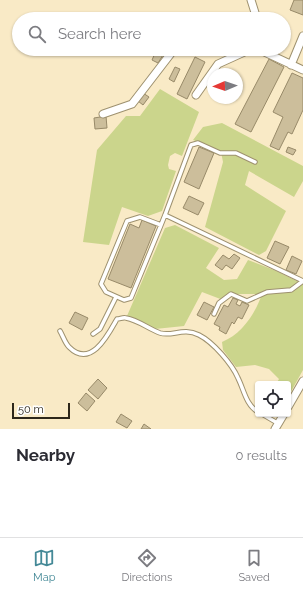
<!DOCTYPE html>
<style>
:root{--surface:#fff;--page:#f2f2f3;--text:#2b2b33;--muted:#7c7c81;--line:#e1e1e2;--accent:#448997}
body{margin:0;font-family:Raleway,sans-serif;background:var(--page);color:var(--text)}
.controls{position:absolute;right:12px;bottom:12px;display:grid;overflow:hidden;border-radius:4px;box-shadow:0 1px 3px #0004}
.controls button{width:36px;height:36px;display:grid;place-items:center;padding:0;border:0;border-bottom:1px solid var(--line);background:var(--surface);color:var(--text);font:20px sans-serif}
.compass{position:absolute;left:207px;top:68px;width:36px;height:36px;border-radius:50%;background:var(--surface);box-shadow:0 1px 3px #0004;rotate:268deg}
.scale{position:absolute;left:12px;bottom:10px;width:58px;box-sizing:border-box;padding-left:4px;border:2px solid #2d271a;border-top:0;font-size:11px;line-height:14px;white-space:nowrap;color:#2d271a;-webkit-text-stroke:3px #fff;paint-order:stroke}
.list{margin:0;padding:0;list-style:none}
h2{display:flex;justify-content:space-between;align-items:center;height:52px;margin:0;padding:0 16px;font-size:17px}
h2 small{font-size:13px;font-weight:400;color:var(--muted)}
.icon{flex:none;width:22px;height:22px;fill:none;stroke:currentColor;stroke-width:2;stroke-linecap:round;stroke-linejoin:round}
.map{position:relative;flex:none;width:303px;height:429px;overflow:hidden}
.search{position:absolute;background:var(--surface);box-shadow:0 1px 3px #0004;left:12px;right:12px;top:12px;height:44px;display:flex;align-items:center;gap:10px;box-sizing:border-box;padding:0 14px;border-radius:22px;color:var(--muted);font-size:15px}
.sheet{height:108px;background:var(--surface)}
nav{display:flex;justify-content:space-around;align-items:center;box-sizing:border-box;height:56px;border-top:1px solid var(--line);background:var(--surface);font-size:11px;color:var(--muted)}
nav a{display:grid;justify-items:center;gap:2px}
nav .on{color:var(--accent)}
.map>svg:first-child{display:block}
.green{fill:#cbd58c}
.building{fill:#ccbe9b;stroke:#988a69}
.lines{fill:none;stroke-linecap:round;stroke-linejoin:round}
.service-casing{stroke:#9e916f;stroke-width:5.5}
.minor-casing{stroke:#9e916f;stroke-width:9}
.service{stroke:#fff;stroke-width:3.5}
.minor{stroke:#fff;stroke-width:7}
</style>
<div class="map">
<svg width="303" height="429" viewBox="0 0 303 429">
<rect width="100%" height="100%" fill="#f9eac6"/>
<path class="green" d="M160 89 199 112 182 156 175 153 170 156 168 165 169 169 176 171 162 211 148 216 122 207 109 245 83 242 97 150 126 116H140Z
M222 123 303 166V181L294 197 249 171 245 185 286 211 266 251 259 255 205 227 223 162 221 152 193 140 203 127Z
M175 225 219 248 206 268 224 280 237 279 248 260 274 270 303 284V370L288 397V384H276L279 379 269 369 255 365 236 367 223 350 222 342C242 334 255 314 262 294H236L223 300 202 292 184 326 155 329 127 316 165 228Z"/>
<path class="building" d="M294 0H303V15L290 10Z
M284 26 290 29 284 40Z
M156 51 163 55 158 63 152 60Z
M195 57 205 62 187 99 177 94Z
M269 59 284 67 251 132 235 124Z
M175 67 180 69 174 82 169 79Z
M292 73 303 78V110L292 134 288 132 279 150 270 146 283 117 273 112Z
M213 81V91L209 89Z
M143 93 149 97 143 105 138 101Z
M106 116 107 128 95 129 94 118Z
M199 147 214 153 199 189 184 182Z
M288 147 296 150 293 155 286 152Z
M189 196 204 203 198 215 183 208Z
M142 220 156 226 131 288 108 279 130 224 139 228Z
M275 241 289 247 280 264 267 258Z
M234 254 240 258 232 269 226 265 222 270 215 265 223 255 229 259Z
M292 256 302 261 296 274 286 270Z
M233 298 238 300 236 304 240 306 242 302 249 305 242 319 238 317 234 324 232 322 226 334 219 330 220 327 214 324 224 305 228 307Z
M204 302 214 307 207 320 197 315Z
M75 312 88 318 82 330 69 323Z
M98 379 107 388 98 399 88 390Z
M86 393 95 401 87 411 78 403Z
M121 414 132 421 127 428 116 422Z
M144 424 151 429H141Z"/>
<g class="lines">
<g class="service-casing">
<path id="service" d="M165 215 303 281
M161 225 140 217 127 221 101 284 106 292 124 300 131 298 161 225 165 215 191 145 198 143 220 153H236L255 162
M214 314 219 303 231 294 247 301 267 292 291 290 303 281
M60 331C63 336 65 343 69 347 91 369 108 335 117 319 120 319 123 317 126 318 138 320 149 329 160 333 172 337 183 327 199 335 213 342 232 364 238 378 244 390 246 405 258 412
M93 334 100 329 116 297
M262 414 279 424"/>
</g>
<g class="minor-casing">
<path id="minor" d="M251 0 257 19
M258 49 303 70
M291 65 303 36
M196 95 218 64 251 49
M103 114 132 104 172 52 179 49
M288 407 303 381
M275 429 284 414"/>
</g>
<use href="#service" class="service"/>
<use href="#minor" class="minor"/>
</g>
</svg>
<div class="controls">
<button><svg class="icon" aria-label="locate" viewBox="0 0 24 24"><circle cx="12" cy="12" r="6"/><path d="M12 2v4M12 18v4M2 12h4M18 12h4"/></svg></button>
</div>
<svg class="compass" viewBox="-18 -18 36 36"><path d="M0-13l5 13h-10z" fill="#e53935"/><path d="M0 13l5-13h-10z" fill="#7c7c81"/></svg>
<div class="scale">50 m</div>
<div class="search"><svg class="icon" aria-label="search" viewBox="0 0 24 24"><circle cx="10" cy="10" r="6"/><path d="M15 15l6 6"/></svg>Search here</div>
</div>
<section class="sheet">
<h2>Nearby<small>0 results</small></h2>
<ul class="list">
</ul>
</section>
<nav>
<a class="on"><svg class="icon" aria-label="map" viewBox="0 0 24 24"><path d="M3 6l6-2 6 2 6-2v14l-6 2-6-2-6 2zM9 4v14M15 6v14"/></svg>Map</a>
<a><svg class="icon" aria-label="directions" viewBox="0 0 24 24"><path d="M12 3l9 9-9 9-9-9zM9 14v-3h6M13 9l2 2-2 2"/></svg>Directions</a>
<a><svg class="icon" aria-label="saved" viewBox="0 0 24 24"><path d="M7 4h10v16l-5-4-5 4z"/></svg>Saved</a>
</nav>
